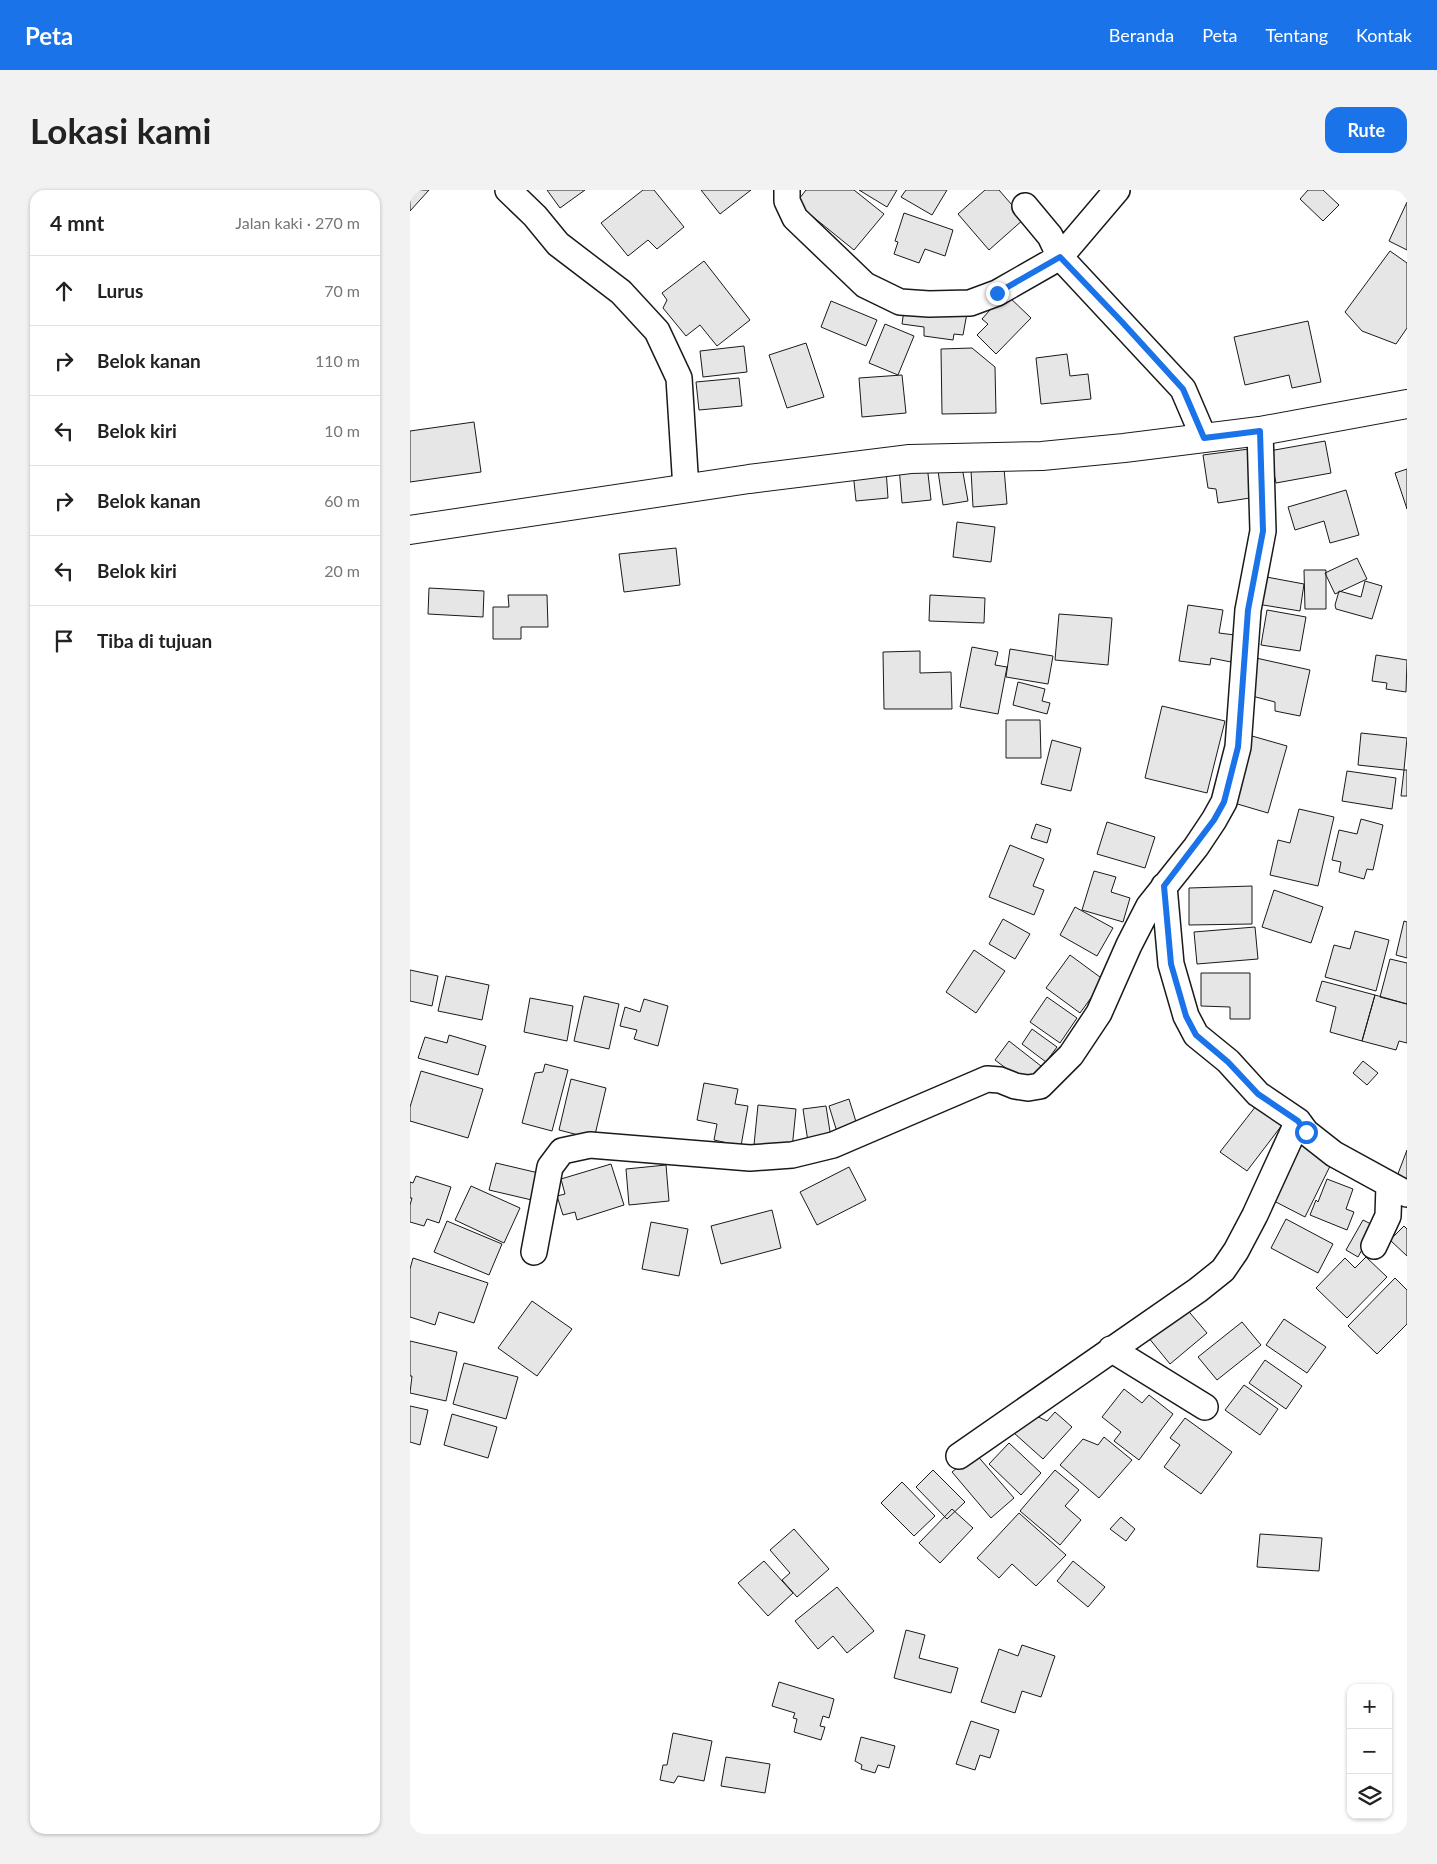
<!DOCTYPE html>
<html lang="id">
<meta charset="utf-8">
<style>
:root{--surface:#fff;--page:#f2f2f2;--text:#222;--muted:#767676;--line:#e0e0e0;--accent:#1a73e8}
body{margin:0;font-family:Lato,sans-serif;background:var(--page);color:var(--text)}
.controls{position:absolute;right:15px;bottom:15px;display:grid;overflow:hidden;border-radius:10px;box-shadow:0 1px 4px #0004}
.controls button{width:45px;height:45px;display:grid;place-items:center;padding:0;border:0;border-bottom:1px solid var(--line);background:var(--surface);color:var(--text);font:25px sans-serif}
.stop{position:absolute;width:15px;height:15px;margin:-11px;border:4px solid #1a73e8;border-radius:50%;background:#fff}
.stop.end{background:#1a73e8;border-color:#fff;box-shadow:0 1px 5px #0008}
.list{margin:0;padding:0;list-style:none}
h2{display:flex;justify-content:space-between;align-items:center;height:65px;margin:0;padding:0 20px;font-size:21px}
h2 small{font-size:16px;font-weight:400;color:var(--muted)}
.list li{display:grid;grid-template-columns:32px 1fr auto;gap:15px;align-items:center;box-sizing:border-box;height:70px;padding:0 20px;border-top:1px solid var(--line)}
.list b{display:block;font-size:19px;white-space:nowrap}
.list em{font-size:16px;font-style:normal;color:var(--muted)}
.icon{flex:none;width:28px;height:28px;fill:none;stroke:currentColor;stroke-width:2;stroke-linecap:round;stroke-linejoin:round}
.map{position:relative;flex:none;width:997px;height:1644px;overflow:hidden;border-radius:15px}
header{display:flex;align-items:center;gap:30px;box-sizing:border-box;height:70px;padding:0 25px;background:var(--accent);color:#fff}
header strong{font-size:24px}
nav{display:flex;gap:28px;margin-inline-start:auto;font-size:18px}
.intro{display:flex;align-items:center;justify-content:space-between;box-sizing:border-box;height:120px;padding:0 30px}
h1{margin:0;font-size:35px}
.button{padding:12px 22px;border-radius:15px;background:var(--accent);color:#fff;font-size:18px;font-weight:700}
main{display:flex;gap:30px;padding:0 30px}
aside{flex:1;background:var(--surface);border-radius:15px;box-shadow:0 1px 4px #0004}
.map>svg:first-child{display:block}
.building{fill:#e6e6e6;stroke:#1a1a1a}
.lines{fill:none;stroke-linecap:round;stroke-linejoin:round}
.minor-casing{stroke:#1a1a1a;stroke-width:28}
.secondary-casing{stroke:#1a1a1a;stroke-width:30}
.minor{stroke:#fff;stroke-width:25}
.secondary{stroke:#fff;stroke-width:28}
.route{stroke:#1a73e8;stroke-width:6}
</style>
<header>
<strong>Peta</strong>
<nav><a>Beranda</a><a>Peta</a><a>Tentang</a><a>Kontak</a></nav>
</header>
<div class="intro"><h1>Lokasi kami</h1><a class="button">Rute</a></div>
<main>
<aside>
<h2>4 mnt<small>Jalan kaki · 270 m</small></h2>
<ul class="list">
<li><svg class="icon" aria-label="ahead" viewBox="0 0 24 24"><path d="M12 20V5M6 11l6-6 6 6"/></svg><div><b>Lurus</b></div><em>70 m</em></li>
<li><svg class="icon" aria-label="right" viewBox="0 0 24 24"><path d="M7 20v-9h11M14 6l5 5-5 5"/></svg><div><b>Belok kanan</b></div><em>110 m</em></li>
<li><svg class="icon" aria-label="left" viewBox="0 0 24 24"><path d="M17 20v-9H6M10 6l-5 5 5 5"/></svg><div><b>Belok kiri</b></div><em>10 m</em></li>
<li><svg class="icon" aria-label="right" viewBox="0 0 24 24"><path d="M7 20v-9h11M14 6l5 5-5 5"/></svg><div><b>Belok kanan</b></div><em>60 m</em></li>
<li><svg class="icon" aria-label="left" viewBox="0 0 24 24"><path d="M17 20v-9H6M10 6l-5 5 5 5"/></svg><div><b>Belok kiri</b></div><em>20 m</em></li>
<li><svg class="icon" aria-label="arrive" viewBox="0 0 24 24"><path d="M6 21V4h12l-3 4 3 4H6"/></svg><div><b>Tiba di tujuan</b></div></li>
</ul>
</aside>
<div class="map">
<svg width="997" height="1644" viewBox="0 0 997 1644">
<rect width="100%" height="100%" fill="#fff"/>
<path class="building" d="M0 0H19L0 21Z
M137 0H175L150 18Z
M233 0H244L274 37 247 59 238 50 218 66 191 33Z
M291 0H341L310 24Z
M396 0H444L474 24 444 60 386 13Z
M449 0H487L477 17Z
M496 0H537L522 25 491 7Z
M575 0H589L614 29 579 60 548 24Z
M898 0H913L929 15 913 31 890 9Z
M997 12V60L979 51Z
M494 23 543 40 535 66 515 59 509 73 484 64 488 52 485 51Z
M980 61 997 73V138L986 154 952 141 935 122Z
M294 71 340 130 307 156 290 135 276 146 253 118 257 110 252 103Z
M595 103 621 128 586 164 567 145 578 134 572 129Z
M421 111 467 130 456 156 411 137Z
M495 113 557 123 553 145 544 144 543 150 514 146V137L492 134Z
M898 131 911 192 882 198 879 185 835 195 824 147Z
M475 134 504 146 488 185 459 173Z
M396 153 414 207 377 218 359 165Z
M334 156 337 182 293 187 290 161Z
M562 158 585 177 586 223 532 224 531 159Z
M657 164 660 186 678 184 681 209 631 214 626 168Z
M492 185 496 223 452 227 449 188Z
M329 188 332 216 289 220 286 192Z
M64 232 71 282 0 292V241Z
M915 251 921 283 866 293 859 261Z
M839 259 846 307 808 313 806 299 798 298 793 265Z
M517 275 521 310 492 313 489 277Z
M552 277 558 311 533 315 528 281Z
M594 278 597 314 563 317 561 280Z
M476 279 478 308 446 311 443 282Z
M997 279V319L985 283Z
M936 300 949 345 920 353 914 331 885 340 878 317Z
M547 332 585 337 581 372 543 367Z
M266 358 270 395 214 402 209 364Z
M947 368 957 389 925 404 915 383Z
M894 380H916V419H895Z
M851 386 894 394 890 421 847 414Z
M955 391 972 396 962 429 926 419 925 415 929 401 951 407Z
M19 398 74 401 73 427 18 424Z
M98 405H137L138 437H111V449H83V417H99Z
M520 405 575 408 574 433 519 431Z
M778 415 813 420 809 443 825 445 821 472 801 468 800 475 769 471Z
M857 420 896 427 890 461 851 455Z
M649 424 702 428 698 475 645 470Z
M562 457 588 462 585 475 597 477 588 524 550 517Z
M600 459 643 466 638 494 596 487Z
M510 461V483L541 482 542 519H474L473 462Z
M966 465 997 470 996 502 976 499 977 493 962 491Z
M846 468 900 480 890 526 865 521V512L838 505Z
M608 492 635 499 632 511 640 513 637 524 603 515Z
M752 516 815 531 797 603 735 588Z
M596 530H630L631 568H596Z
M951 543 997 548 994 580 948 575Z
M842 546 877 556 858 623 824 613Z
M642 550 671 558 661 601 631 594Z
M994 580H997V606H991Z
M937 581 986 588 982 619 932 611Z
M889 619 924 627 908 696 860 685 868 650 880 653Z
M951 629 973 635 963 680 957 679 954 689 929 682 931 672 922 670 929 640 947 644Z
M697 632 745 647 735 678 687 664Z
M626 634 641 639 637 653 621 648Z
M600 655 634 669 623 696 634 700 624 725 579 707Z
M684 681 706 687 701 702 720 708 713 732 672 720Z
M842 696V734L779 735V698Z
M864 700 913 717 901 753 852 737Z
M665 717 703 738 687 766 650 745Z
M593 729 620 744 605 769 579 754Z
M994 731 997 732V768L986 765Z
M845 737 848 769 787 774 784 742Z
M945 741 979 750 966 801 915 787 924 755 940 759Z
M564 760 595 781 566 823 536 802Z
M660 765 694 790 670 823 636 798Z
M980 769 997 773V814L970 807Z
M0 780 28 786 22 816 0 811Z
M791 783H840V829H820V817L791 816Z
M36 786 79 795 72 830 28 821Z
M912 791 965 805 952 851 920 842 926 817 906 811Z
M965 805 997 814V853L989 851 986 860 952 851Z
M174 806 209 814 199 859 164 851Z
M637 807 667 828 650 853 620 832Z
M120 808 163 816 157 851 114 842Z
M234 809 258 816 248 856 224 849 227 840 210 836 215 817 230 822Z
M622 839 647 857 636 872 612 854Z
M39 845 76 856 68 885 8 868 15 847 37 853Z
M599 851 631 876 617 894 585 870Z
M953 871 968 883 957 895 943 883Z
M135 874 158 880 142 941 112 933 125 883 133 882Z
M11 881 73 899 58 948 0 931V917Z
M161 889 196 898 184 949 149 940Z
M294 893 328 899 325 914 338 916 331 956 304 950 307 934 287 930Z
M439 909 447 935 427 942 419 916Z
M348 915 386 919 382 959 344 955Z
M416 916 421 948 398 952 393 919Z
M846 916 872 935 837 981 810 962Z
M890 954 923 970 895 1027 862 1010Z
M997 960V992L986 989Z
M86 973 133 984 126 1011 79 1000Z
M201 974 214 1015 167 1030 165 1022 153 1025 147 1006 155 1004 151 989Z
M256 975 259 1011 219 1015 216 979Z
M439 977 456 1010 407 1035 390 1002Z
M6 986 41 997 29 1033 17 1029 14 1036 0 1032V1015L2 1008H0V992L3 993Z
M917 989 943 999 936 1019 944 1022 937 1040 900 1025 906 1010 908 1012Z
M61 996 110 1018 94 1053 45 1030Z
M362 1020 371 1058 311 1074 301 1036Z
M876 1029 923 1054 908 1083 861 1058Z
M953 1030 965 1036 948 1067 936 1060Z
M37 1031 92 1054 79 1085 24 1062Z
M241 1032 278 1039 269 1086 232 1079Z
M994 1036 997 1039V1066L980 1050Z
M956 1067 977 1087 937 1128 906 1098 935 1068 945 1078Z
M3 1068 78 1093 64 1133 29 1122 25 1135 0 1127V1079Z
M985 1088 997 1100V1134L967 1164 938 1136Z
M122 1111 162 1139 127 1186 88 1158Z
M775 1117 797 1143 760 1174 738 1147Z
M874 1129 916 1157 897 1183 856 1155Z
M832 1132 851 1155 807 1190 788 1167Z
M0 1151 47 1162 36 1211 0 1203 2 1186H0Z
M855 1170 892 1196 876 1219 839 1193Z
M54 1173 108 1187 96 1229 43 1214Z
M834 1195 868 1219 850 1245 815 1220Z
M714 1199 732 1213 739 1205 763 1224 729 1270 704 1251 711 1242 692 1227Z
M0 1216 18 1220 10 1255 0 1252Z
M645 1222 662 1237 633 1269 604 1243 622 1224 637 1231Z
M42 1224 87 1237 78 1268 34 1255Z
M775 1228 822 1262 791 1304 754 1277 770 1255 760 1248Z
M694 1247 722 1270 689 1308 650 1275 673 1249 688 1255Z
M599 1253 631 1283 611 1305 579 1274Z
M565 1263 604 1308 581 1328 542 1282Z
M523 1280 555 1312 537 1329 506 1297Z
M645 1280 669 1300 655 1316 671 1330 650 1355 610 1321Z
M492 1292 525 1326 504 1346 471 1313Z
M542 1319 563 1338 530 1373 509 1353Z
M609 1323 656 1365 626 1396 602 1374 589 1388 567 1368Z
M711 1327 725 1339 716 1351 700 1339Z
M384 1339 419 1379 387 1407 372 1390 380 1383 360 1360Z
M850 1344 912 1348 909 1381 847 1377Z
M354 1371 383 1403 358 1426 328 1393Z
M663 1371 695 1397 678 1417 647 1391Z
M427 1397 464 1441 437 1463 423 1446 408 1459 385 1431Z
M496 1440 515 1445 509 1468 548 1478 541 1503 484 1488Z
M612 1455 645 1466 631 1507 612 1501 605 1523 571 1512 589 1459 608 1466Z
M369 1492 424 1509 419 1528 413 1526 410 1536 415 1537 411 1550 384 1542 387 1529 383 1528 385 1523 362 1516Z
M561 1531 589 1540 580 1568 570 1565 565 1580 546 1574Z
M263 1543 302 1551 294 1591 268 1586 264 1593 250 1590 253 1575H257Z
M451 1547 485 1556 479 1578 468 1575 465 1583 451 1579 452 1575 445 1571Z
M316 1567 360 1574 355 1603 311 1596Z"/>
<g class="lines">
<g class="minor-casing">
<path id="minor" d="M98 0 125 26 148 54 211 102 247 141 269 188 276 299
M377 0V11L385 28 455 95 490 112 519 114 560 113 587 103 650 67 707 0
M615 16 640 46 650 67 773 199 794 248
M754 696 761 774 776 826 786 845 818 871 848 904 888 931 896 942 924 964 997 1004
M964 1056 978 1026 979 995
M124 1062 140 977 152 961 180 955 340 968 382 965 423 955 577 889 590 890 605 896 618 898 630 896 661 865 689 823 719 755 739 716 786 657 804 630 814 612 828 557 838 420 853 341 850 241
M701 1159 795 1217
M549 1266 788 1100 813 1080 826 1061 845 1025 888 931"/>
</g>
<g class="secondary-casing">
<path id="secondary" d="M0 340 339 289 500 269 632 266 714 258 850 241 997 214"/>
</g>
<use href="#minor" class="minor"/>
<use href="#secondary" class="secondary"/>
</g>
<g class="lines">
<path class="route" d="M587 103 650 67 712 132 773 199 794 248 850 241 853 341 838 420 828 557 814 612 804 630 754 696 761 774 776 826 786 845 818 872 848 904 888 931 896 942"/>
</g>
</svg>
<div class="controls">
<button>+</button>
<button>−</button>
<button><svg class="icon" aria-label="layers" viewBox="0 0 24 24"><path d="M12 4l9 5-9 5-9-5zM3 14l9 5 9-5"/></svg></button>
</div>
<div class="stop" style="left:896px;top:942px"></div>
<div class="stop end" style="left:587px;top:103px"></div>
</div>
</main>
